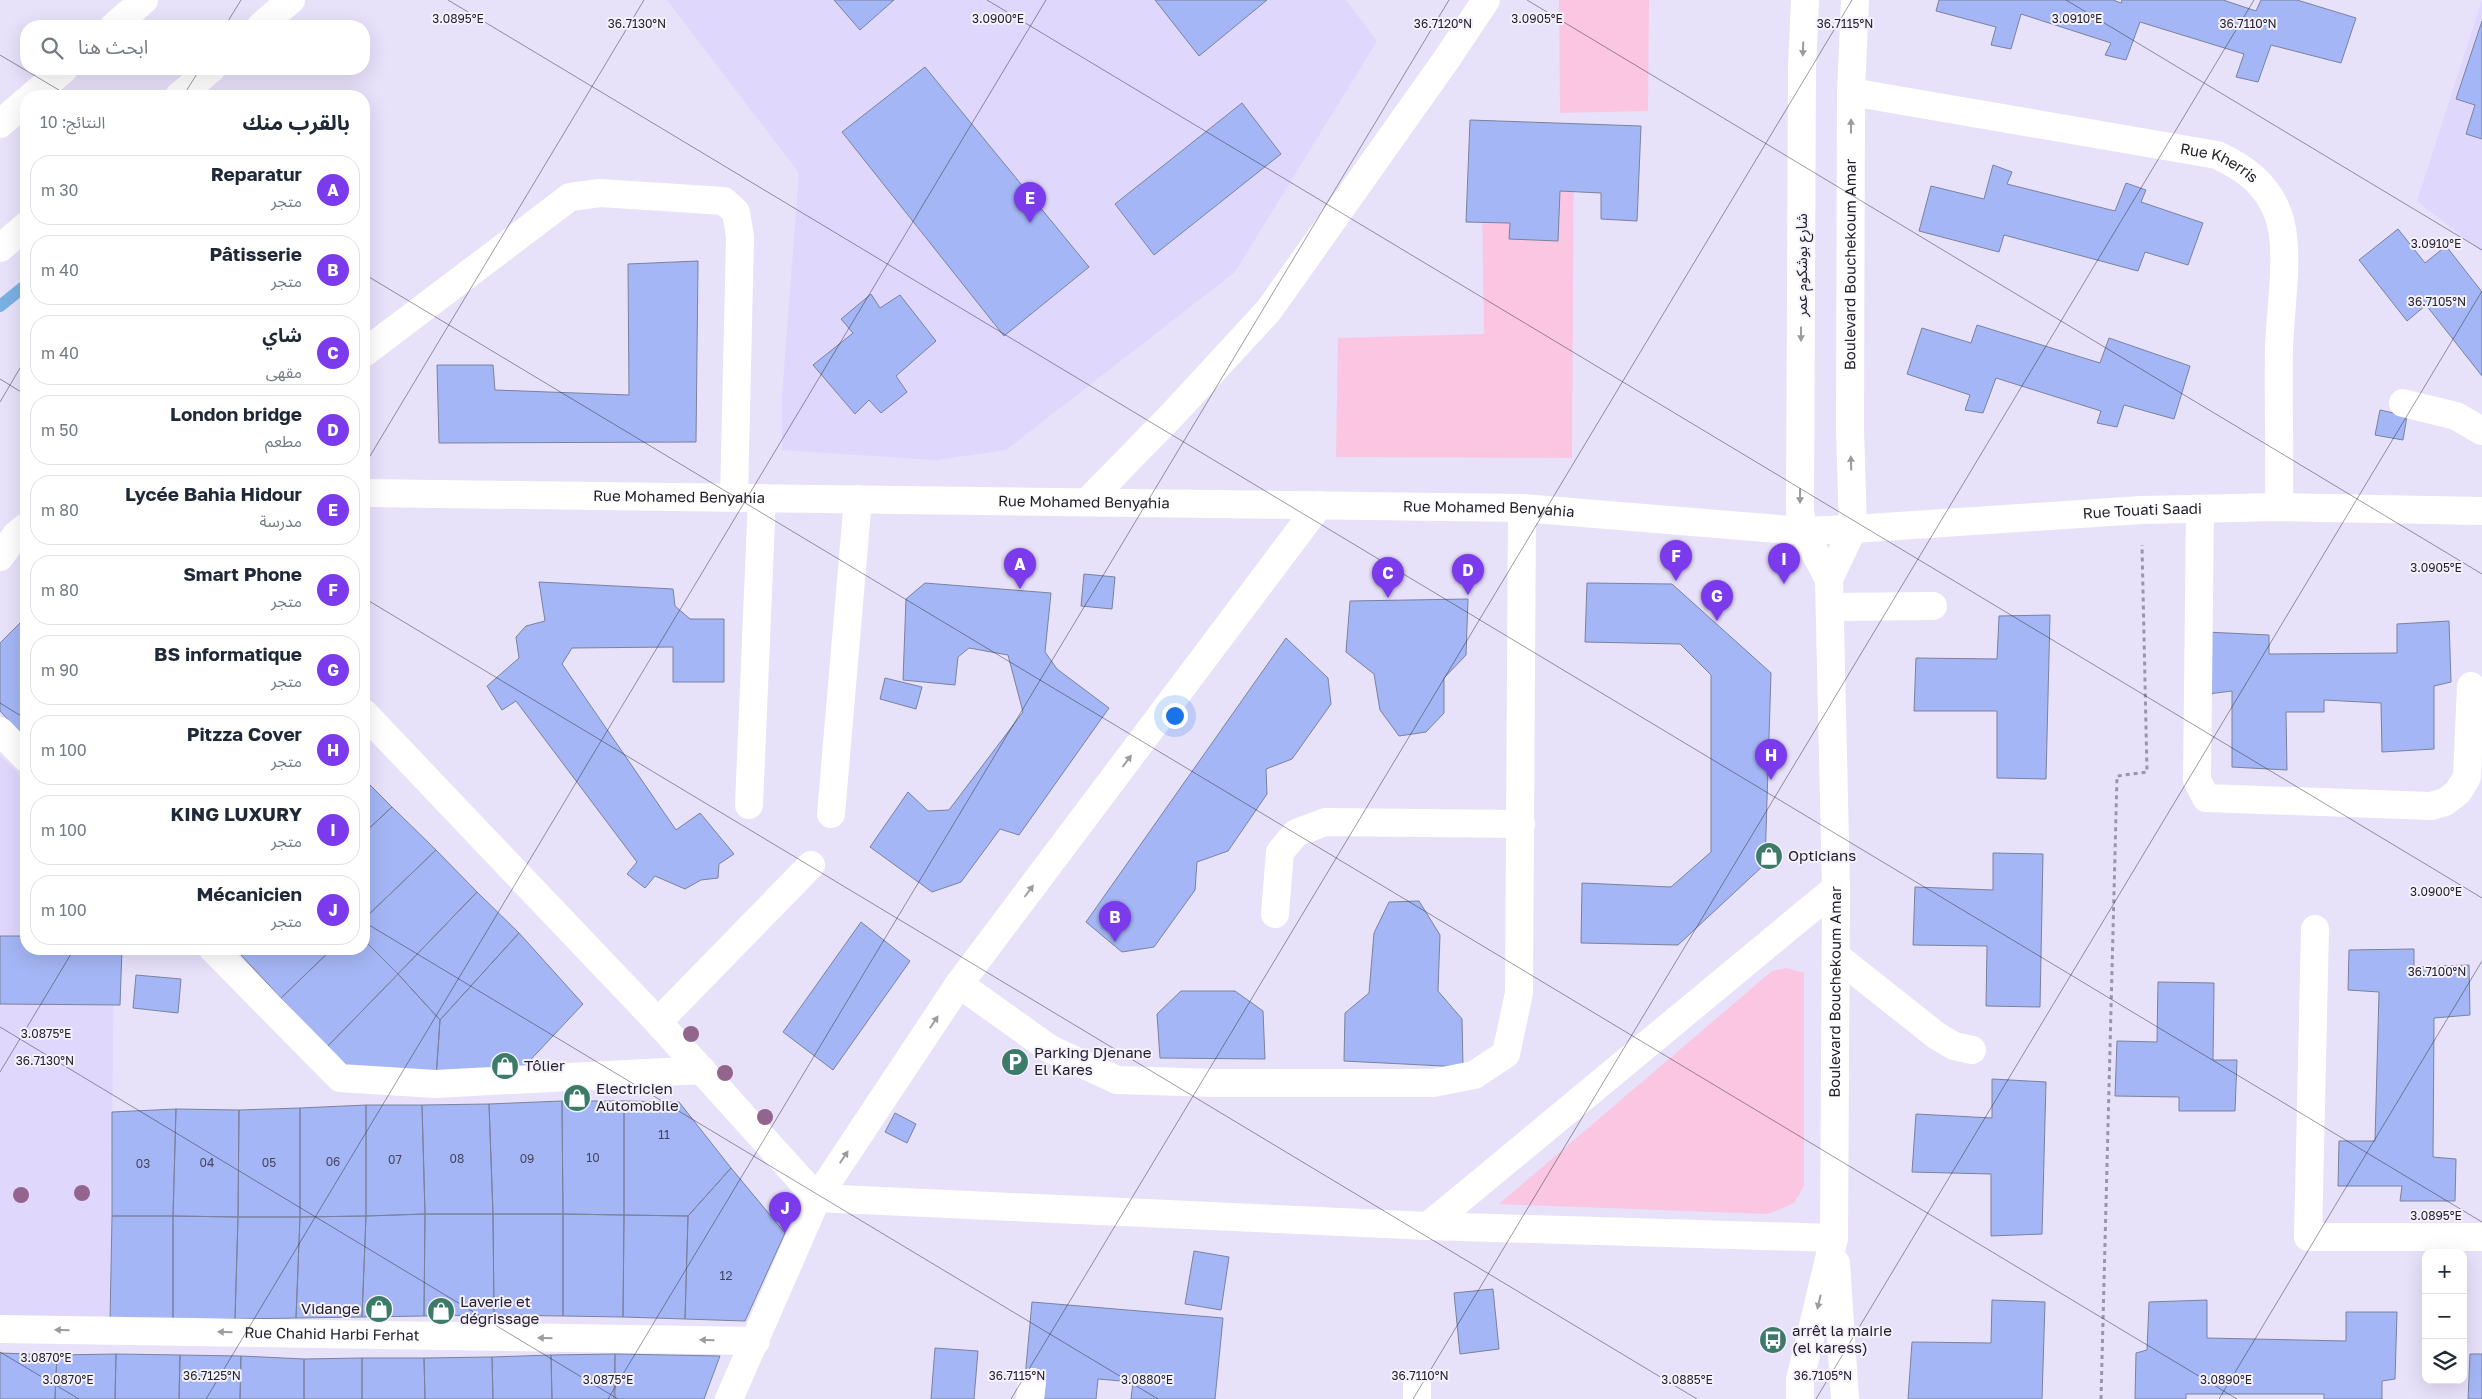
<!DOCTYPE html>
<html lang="ar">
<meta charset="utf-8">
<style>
:root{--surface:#fff;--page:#f2f2f3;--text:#1f2937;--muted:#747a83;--line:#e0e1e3;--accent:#7c3aed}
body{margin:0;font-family:"Golos Text","Noto Sans Arabic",sans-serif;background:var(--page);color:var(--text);direction:rtl}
.controls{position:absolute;right:15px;bottom:15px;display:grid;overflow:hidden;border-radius:10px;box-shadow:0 5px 20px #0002}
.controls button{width:45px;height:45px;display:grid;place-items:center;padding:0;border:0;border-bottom:1px solid var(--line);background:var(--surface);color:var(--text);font:25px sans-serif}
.you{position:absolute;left:1174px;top:715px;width:18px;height:18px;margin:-12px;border:4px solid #fff;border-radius:50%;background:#1a73e8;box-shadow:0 0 0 8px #1a73e833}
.badge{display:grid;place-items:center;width:32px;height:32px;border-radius:50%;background:var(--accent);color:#fff;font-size:16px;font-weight:700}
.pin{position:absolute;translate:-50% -41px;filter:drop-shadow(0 1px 2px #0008)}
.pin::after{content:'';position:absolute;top:26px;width:18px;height:15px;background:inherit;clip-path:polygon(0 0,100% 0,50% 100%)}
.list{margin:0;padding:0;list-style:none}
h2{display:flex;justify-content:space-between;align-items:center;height:65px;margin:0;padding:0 20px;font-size:21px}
h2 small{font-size:16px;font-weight:400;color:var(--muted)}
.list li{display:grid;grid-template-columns:32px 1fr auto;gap:15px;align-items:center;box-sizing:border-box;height:70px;margin:0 10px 10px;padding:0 10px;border:1px solid var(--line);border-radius:20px}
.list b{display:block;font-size:19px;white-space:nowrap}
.list p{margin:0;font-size:16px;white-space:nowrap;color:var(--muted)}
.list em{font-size:16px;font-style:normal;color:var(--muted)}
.icon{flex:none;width:28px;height:28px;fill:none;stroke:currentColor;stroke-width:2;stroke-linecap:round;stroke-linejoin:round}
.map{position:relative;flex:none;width:2482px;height:1399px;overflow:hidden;direction:ltr}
.search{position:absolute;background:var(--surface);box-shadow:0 5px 20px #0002;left:20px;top:20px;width:350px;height:55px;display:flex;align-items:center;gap:12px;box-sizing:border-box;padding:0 18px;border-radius:20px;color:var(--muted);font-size:19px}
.panel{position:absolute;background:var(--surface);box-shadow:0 5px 20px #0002;left:20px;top:90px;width:350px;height:865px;border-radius:20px;direction:rtl}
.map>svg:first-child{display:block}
.built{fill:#e0d7fd}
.green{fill:#fbc6e1}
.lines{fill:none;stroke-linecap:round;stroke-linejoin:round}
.stream{stroke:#7ab1e3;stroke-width:12}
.building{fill:#a4b6f5;stroke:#7a829d}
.path{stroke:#9a96a9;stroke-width:3;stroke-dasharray:4 4;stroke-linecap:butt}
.minor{stroke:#fff;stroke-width:28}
.highway{stroke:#fff;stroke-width:28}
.tree{fill:#93658e}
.oneway{fill:#9c9ba0}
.ticks{fill:none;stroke:#24212c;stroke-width:1;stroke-opacity:0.45}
.labels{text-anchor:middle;stroke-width:4;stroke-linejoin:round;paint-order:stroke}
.number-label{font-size:12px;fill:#44465e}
.street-label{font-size:15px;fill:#24212c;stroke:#f4f1fd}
.poi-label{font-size:15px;fill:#24212c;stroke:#f4f1fd;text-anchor:start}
.ticks-label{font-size:12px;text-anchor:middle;fill:#24212c;stroke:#f4f1fd;stroke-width:4;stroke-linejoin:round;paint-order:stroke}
</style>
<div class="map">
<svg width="2482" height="1399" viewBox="0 0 2482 1399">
<rect width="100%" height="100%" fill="#e7e1fa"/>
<path class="built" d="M667 0H1346L1377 41 1235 272 1006 450 937 460 782 450V396L799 173Z
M2482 0V252L2417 201Z
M0 755 26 782V949H114L110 1322 0 1319Z"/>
<path class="green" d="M1559 0H1649L1648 111 1560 113Z
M1574 127 1572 458 1336 457 1338 338 1484 334 1481 132Z
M1786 968 1804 973V1186L1794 1203 1768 1214 1499 1204 1772 971Z"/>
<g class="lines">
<path class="stream" d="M0 306 26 285"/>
</g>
<path class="building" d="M834 0H894L860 30Z
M1155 0H1267L1199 56Z
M1939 0H2113L2121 3 2122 0H2223L2256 11 2261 0H2297L2356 18 2341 63 2271 45 2258 82 2236 77 2244 54 2140 22 2126 60 2105 55 2111 43 2021 14 2011 49 1991 45 1996 27 1936 11Z
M2482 21V139L2466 134 2475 105 2456 99Z
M925 67 1089 267 1004 336 842 132Z
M1242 103 1281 154 1154 255 1115 204Z
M1470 120 1641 126 1637 221 1601 219V193L1560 191 1558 241 1509 239 1510 223 1466 222Z
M1993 165 2012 172 2007 184 2115 211 2126 183 2146 190 2141 202 2203 223 2188 265 2145 252 2138 271 2004 235 1999 252 1919 231 1931 186 1984 199Z
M2398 229 2425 263 2446 246 2482 292V376L2426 305 2407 321 2359 260Z
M698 261 696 442 439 443 437 365H493L495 390 629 395 628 264Z
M871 294 880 308 900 295 936 341 896 376 907 392 881 413 869 400 855 414 813 365 853 333 841 319Z
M1977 325 2100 363 2109 338 2190 366 2174 419 2124 405 2117 427 2097 423 2101 411 1996 378 1983 413 1965 410 1970 395 1907 374 1922 328 1971 343Z
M2380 410 2407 416 2403 440 2375 435Z
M1084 574 1115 577 1112 609 1081 606Z
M539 582 673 589 675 606 690 619H724V682H673V647L572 648 562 664 676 830 700 813 734 854 719 864 718 878 701 880 685 889 655 876 645 888 627 874 637 862 516 701 502 710 487 686 519 658 516 637 526 626 545 621Z
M925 583 1051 593 1045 652 1057 669 1109 708 1019 835 1000 829 961 882 932 892 870 847 908 792 928 811 949 810 1023 712 1008 655 969 648 958 657 955 685 903 680 906 599Z
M1587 583 1672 584 1771 673 1765 864 1678 945 1581 943 1582 883 1671 887 1711 852V675L1680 644 1585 642Z
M1468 599 1466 655 1444 678V713L1426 732 1399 736 1380 710 1374 674 1346 652 1350 601Z
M2050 615 2046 779 1997 778V711H1914L1916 658 1997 659 1999 616Z
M26 617V730L22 735 0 711V643Z
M2449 621 2451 682 2434 686V749L2382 752 2381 703 2324 700V712H2286L2287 770 2232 767V691L2208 694 2206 632 2269 635V654L2397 653V624Z
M1286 638 1328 678 1331 704 1292 759 1266 769 1267 794 1228 851 1197 862 1195 890 1154 947 1122 952 1086 922Z
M885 678 922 687 916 709 880 699Z
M364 779 392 807 364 833Z
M392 807 436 850 364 919V833Z
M436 850 477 892 398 974 364 940V919Z
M1993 853 2043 854 2040 1007 1986 1006 1987 946 1913 945 1915 887 1993 890Z
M477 892 519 933 440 1020 398 974Z
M1419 901 1440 935 1438 991 1462 1019 1463 1067 1344 1061 1345 1013 1369 993 1374 933 1389 902Z
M861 922 910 961 833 1070 783 1032Z
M519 933 583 1004 520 1071 436 1078 440 1020Z
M0 936H26V949H122L120 1005 0 1004Z
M364 940 398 974 327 1047 281 998 332 949H364Z
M245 949H332L281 998 240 954Z
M2414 949V967L2469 965 2470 1015 2434 1018 2433 1157 2456 1159 2455 1201H2400L2402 1186H2338L2339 1141H2375L2379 992 2348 990 2349 950Z
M398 974 440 1020 436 1078 351 1069 327 1047Z
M136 975 181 979 178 1013 133 1008Z
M2158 982 2214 983 2213 1060H2237L2235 1111H2179V1097L2115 1096 2117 1041 2157 1042Z
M1181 991H1235L1263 1011 1265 1059 1160 1058 1157 1014Z
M1992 1079 2046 1082 2042 1234 1991 1236V1174L1912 1172 1916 1114 1992 1118Z
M562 1101 563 1214H493L489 1104Z
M562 1101H624V1215L563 1214Z
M624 1101 679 1102 731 1168 688 1216 624 1215Z
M489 1104 493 1214H425L422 1105Z
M366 1105H422L425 1214 366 1216Z
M366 1105V1216L300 1217V1108Z
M300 1108V1217H238L239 1110Z
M176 1109 239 1110 238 1217 173 1216Z
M176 1109 173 1216H112V1112Z
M895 1113 916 1124 907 1143 885 1132Z
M731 1168 785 1233 745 1321 685 1319 688 1216Z
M425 1214H493L494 1315 424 1316Z
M425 1214 424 1316 362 1317 366 1216Z
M493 1214H563V1316L494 1315Z
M563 1214 624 1215 623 1317 563 1316Z
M624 1215 688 1216 685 1319 623 1317Z
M112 1216H173V1320L110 1322Z
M173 1216 238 1217 235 1319 173 1320Z
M366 1216 362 1317 296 1318 300 1217Z
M238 1217H300L296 1318 235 1319Z
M1194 1251 1229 1257 1221 1310 1185 1304Z
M1493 1289 1499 1349 1460 1354 1454 1293Z
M1992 1300 2045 1302 2042 1399H1908L1912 1342 1991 1343Z
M2207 1300V1338L2346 1341V1312H2397L2395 1379 2382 1381V1399H2324V1394H2186V1399H2135L2136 1353 2147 1350 2149 1302Z
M1032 1302 1223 1318 1215 1399H1131L1133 1382 1098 1379 1096 1399H1023Z
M935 1348 978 1351 974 1399H931Z
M0 1353 57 1355 55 1399H0Z
M116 1354 180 1355 179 1399H115Z
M116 1354 115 1399H55L57 1355Z
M615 1354 720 1356 704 1399H615Z
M615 1354 614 1399H552L551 1355Z
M2470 1354H2482V1399H2468Z
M180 1355 241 1356 240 1399H179Z
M551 1355 552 1399H493L492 1357Z
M241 1356 304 1359V1399H240Z
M492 1357 493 1399H425L424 1358Z
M362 1358H424L425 1399H362Z
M362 1358V1399H304V1359Z"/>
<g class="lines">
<path class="path" d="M2101 1399 2117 776 2147 772 2142 545"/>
<g class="minor">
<path id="s1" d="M1851 92 2217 155C2245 168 2267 184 2278 214 2291 247 2280 310 2279 347 2278 400 2280 453 2279 507"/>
<path d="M364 353 570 197 600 193 724 201 736 212 740 237 734 498"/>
<path d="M2403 403 2456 416 2482 431"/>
<path id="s2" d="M364 493 1522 508 1803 531 1853 529 2141 510 2279 507 2482 511"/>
<path d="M1087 502 1174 413 1269 310 1446 60 1486 0"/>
<path d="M2200 510 2197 780 2206 798 2431 806 2445 802 2458 792 2467 777 2471 686"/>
<path d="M0 557 16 535 26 527"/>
<path id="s3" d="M1829 579 1853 529 1850 429 1851 92 1855 0"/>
<path d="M1830 607 1933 606"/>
<path d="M364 713 658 1022 817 1198 1428 1226 1834 1238"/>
<path d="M0 731 26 758"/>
<path d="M749 805 762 498"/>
<path d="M831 814 858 499"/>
<path d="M1275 914 1280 852 1296 833 1325 822 1521 824"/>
<path d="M2315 929 2308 1237H2482"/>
<path d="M213 949 340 1078 435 1084 702 1070"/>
<path d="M1836 956 1937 1036 1954 1046 1972 1050"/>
<path d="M959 984 1050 1049 1117 1080 1216 1083H1433L1474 1075 1506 1054 1519 993 1522 508"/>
<path d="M658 1022 811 865"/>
<path d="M1428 1226 1836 888"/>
<path d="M1836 1263 1845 1399"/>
<path id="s4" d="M0 1329 756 1341"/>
<path d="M729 1399 817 1198 959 984 1319 505"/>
<path d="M1030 1399 1032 1382"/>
<path d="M1417 1399V1385"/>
<path id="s5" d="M1800 1399V1380L1834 1238 1836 888 1829 579 1803 531 1800 510 1802 68 1805 0"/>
</g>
<path class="highway" d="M114 26 144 0
M261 26 291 0
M32 96 64 69
M179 96 211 69
M0 124 26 101
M0 248 26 226"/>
</g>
<g class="tree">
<circle cx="691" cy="1034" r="8"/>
<circle cx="725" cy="1073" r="8"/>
<circle cx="765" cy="1117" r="8"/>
<circle cx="82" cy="1193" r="8"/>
<circle cx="21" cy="1195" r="8"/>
</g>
<defs><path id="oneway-solid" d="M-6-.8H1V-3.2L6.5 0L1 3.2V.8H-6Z" transform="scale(1.25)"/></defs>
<g class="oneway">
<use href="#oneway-solid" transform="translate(1803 49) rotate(92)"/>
<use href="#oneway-solid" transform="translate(1851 126) rotate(-90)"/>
<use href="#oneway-solid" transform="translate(1801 334) rotate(90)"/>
<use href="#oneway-solid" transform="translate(1851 463) rotate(-92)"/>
<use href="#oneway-solid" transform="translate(1800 496) rotate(90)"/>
<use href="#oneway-solid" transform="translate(1127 761) rotate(-53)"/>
<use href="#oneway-solid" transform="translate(1029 891) rotate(-53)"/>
<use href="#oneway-solid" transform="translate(934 1022) rotate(-56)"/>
<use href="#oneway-solid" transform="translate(844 1157) rotate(-56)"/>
<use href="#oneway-solid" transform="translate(1819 1302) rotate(103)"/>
<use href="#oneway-solid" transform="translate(62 1330) rotate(-179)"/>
<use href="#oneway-solid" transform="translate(225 1332) rotate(-179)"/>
<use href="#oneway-solid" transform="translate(545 1338) rotate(-179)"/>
<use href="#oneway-solid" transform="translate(707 1340) rotate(-179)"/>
</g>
<path class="ticks" d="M448 0 2482 1222M987 0 2482 898M1527 0 2482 574M2066 0 2482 250M225 26 241 0M0 55 69 96M183 96 200 69M364 274 2237 1399M0 379 26 395M0 402 26 358M364 466 644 0M364 598 1697 1399M0 703 26 719M364 922 1158 1399M0 1027 618 1399M0 1072 74 949M0 1352 79 1399M206 1399 1046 0M608 1399 1449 0M1011 1399 1852 0M1413 1399 2254 0M1816 1399 2482 291M2219 1399 2482 961"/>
<defs>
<g id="shop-disc" transform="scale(1.4375)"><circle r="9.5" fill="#3c7b68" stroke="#f4f1fd"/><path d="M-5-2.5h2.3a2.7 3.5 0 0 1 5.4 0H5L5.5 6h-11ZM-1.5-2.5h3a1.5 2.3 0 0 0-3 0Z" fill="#fff"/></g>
<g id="parking-disc" transform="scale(1.4375)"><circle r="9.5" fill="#3c7b68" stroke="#f4f1fd"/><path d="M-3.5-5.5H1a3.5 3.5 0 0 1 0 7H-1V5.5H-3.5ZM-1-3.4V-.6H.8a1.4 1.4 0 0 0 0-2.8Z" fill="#fff"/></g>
<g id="bus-disc" transform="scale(1.4375)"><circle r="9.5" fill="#3c7b68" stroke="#f4f1fd"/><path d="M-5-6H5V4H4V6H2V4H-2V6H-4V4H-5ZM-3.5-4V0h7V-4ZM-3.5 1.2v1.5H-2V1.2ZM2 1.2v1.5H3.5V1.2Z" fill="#fff"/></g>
</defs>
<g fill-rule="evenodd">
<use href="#shop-disc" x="1769" y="856"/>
<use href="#parking-disc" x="1015" y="1062"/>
<use href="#shop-disc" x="505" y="1066"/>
<use href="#shop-disc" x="577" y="1098"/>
<use href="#shop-disc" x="379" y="1309"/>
<use href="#shop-disc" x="441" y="1311"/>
<use href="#bus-disc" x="1773" y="1340"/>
</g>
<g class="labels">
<g class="number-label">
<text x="664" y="1139">11</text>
<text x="593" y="1162">10</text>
<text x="457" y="1163">08</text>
<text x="527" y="1163">09</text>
<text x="395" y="1164">07</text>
<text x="333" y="1166">06</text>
<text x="207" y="1167">04</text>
<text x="269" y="1167">05</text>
<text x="143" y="1168">03</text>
<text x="726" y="1280">12</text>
</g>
<g class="street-label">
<text dy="5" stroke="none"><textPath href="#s1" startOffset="376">Rue Kherris</textPath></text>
<text transform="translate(1802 265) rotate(-90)" y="5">شارع بوشكوم عمر</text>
<text dy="5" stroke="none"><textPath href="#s3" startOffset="320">Boulevard Bouchekoum Amar</textPath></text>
<text dy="5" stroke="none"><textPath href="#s2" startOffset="315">Rue Mohamed Benyahia</textPath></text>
<text dy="5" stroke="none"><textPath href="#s2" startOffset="720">Rue Mohamed Benyahia</textPath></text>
<text dy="5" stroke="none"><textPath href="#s2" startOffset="1125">Rue Mohamed Benyahia</textPath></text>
<text dy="5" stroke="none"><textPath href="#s2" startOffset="1780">Rue Touati Saadi</textPath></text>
<text dy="5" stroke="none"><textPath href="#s5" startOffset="411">Boulevard Bouchekoum Amar</textPath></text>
<text dy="5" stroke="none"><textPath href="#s4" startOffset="332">Rue Chahid Harbi Ferhat</textPath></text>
</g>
<g class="poi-label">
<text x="1788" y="861">Opticians</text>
<text x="1034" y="1058">Parking Djenane<tspan x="1034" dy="17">El Kares</tspan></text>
<text x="524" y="1071">Tôlier</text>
<text x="596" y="1094">Electricien<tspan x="596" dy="17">Automobile</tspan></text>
<text x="460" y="1307">Laverie et<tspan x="460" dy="17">dégrissage</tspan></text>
<text x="360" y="1314" text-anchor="end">Vidange</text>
<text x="1792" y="1336">arrêt la mairie<tspan x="1792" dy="17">(el karess)</tspan></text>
</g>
</g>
<g class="ticks-label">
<text x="2077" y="23">3.0910°E</text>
<text x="458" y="23">3.0895°E</text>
<text x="998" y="23">3.0900°E</text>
<text x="1537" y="23">3.0905°E</text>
<text x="637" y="28">36.7130°N</text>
<text x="1443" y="28">36.7120°N</text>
<text x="1845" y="28">36.7115°N</text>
<text x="2248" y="28">36.7110°N</text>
<text x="2436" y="248">3.0910°E</text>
<text x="2437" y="306">36.7105°N</text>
<text x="2436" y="572">3.0905°E</text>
<text x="2436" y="896">3.0900°E</text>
<text x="2437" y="976">36.7100°N</text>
<text x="46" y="1038">3.0875°E</text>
<text x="45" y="1065">36.7130°N</text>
<text x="2436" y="1220">3.0895°E</text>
<text x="46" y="1362">3.0870°E</text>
<text x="212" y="1380">36.7125°N</text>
<text x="1017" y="1380">36.7115°N</text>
<text x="1420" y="1380">36.7110°N</text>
<text x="1823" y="1380">36.7105°N</text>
<text x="68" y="1384">3.0870°E</text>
<text x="608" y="1384">3.0875°E</text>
<text x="1147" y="1384">3.0880°E</text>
<text x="1687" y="1384">3.0885°E</text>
<text x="2226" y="1384">3.0890°E</text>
</g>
</svg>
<div class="controls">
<button>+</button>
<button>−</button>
<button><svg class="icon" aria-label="layers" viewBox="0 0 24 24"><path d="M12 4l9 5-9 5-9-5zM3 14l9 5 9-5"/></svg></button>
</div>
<div class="you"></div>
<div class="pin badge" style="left:1020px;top:589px">A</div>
<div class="pin badge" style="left:1115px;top:942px">B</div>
<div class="pin badge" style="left:1388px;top:598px">C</div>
<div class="pin badge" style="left:1468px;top:595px">D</div>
<div class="pin badge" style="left:1030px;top:223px">E</div>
<div class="pin badge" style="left:1676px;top:581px">F</div>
<div class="pin badge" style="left:1717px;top:621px">G</div>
<div class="pin badge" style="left:1771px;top:780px">H</div>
<div class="pin badge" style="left:1784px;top:584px">I</div>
<div class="pin badge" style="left:785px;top:1233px">J</div>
<div class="search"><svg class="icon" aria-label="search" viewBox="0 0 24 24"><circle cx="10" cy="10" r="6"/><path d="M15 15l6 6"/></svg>ابحث هنا</div>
<section class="panel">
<h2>بالقرب منك<small>النتائج: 10</small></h2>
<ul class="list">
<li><span class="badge">A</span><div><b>Reparatur</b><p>متجر</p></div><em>30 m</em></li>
<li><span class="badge">B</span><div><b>Pâtisserie</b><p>متجر</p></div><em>40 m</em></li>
<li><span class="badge">C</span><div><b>شاي</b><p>مقهى</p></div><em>40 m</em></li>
<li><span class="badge">D</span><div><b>London bridge</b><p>مطعم</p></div><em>50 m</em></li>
<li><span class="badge">E</span><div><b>Lycée Bahia Hidour</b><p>مدرسة</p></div><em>80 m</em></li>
<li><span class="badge">F</span><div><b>Smart Phone</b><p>متجر</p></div><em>80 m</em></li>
<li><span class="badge">G</span><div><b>BS informatique</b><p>متجر</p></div><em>90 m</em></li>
<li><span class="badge">H</span><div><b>Pitzza Cover</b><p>متجر</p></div><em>100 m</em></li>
<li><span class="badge">I</span><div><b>KING LUXURY</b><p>متجر</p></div><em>100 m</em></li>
<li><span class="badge">J</span><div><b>Mécanicien</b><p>متجر</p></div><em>100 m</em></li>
</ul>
</section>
</div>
